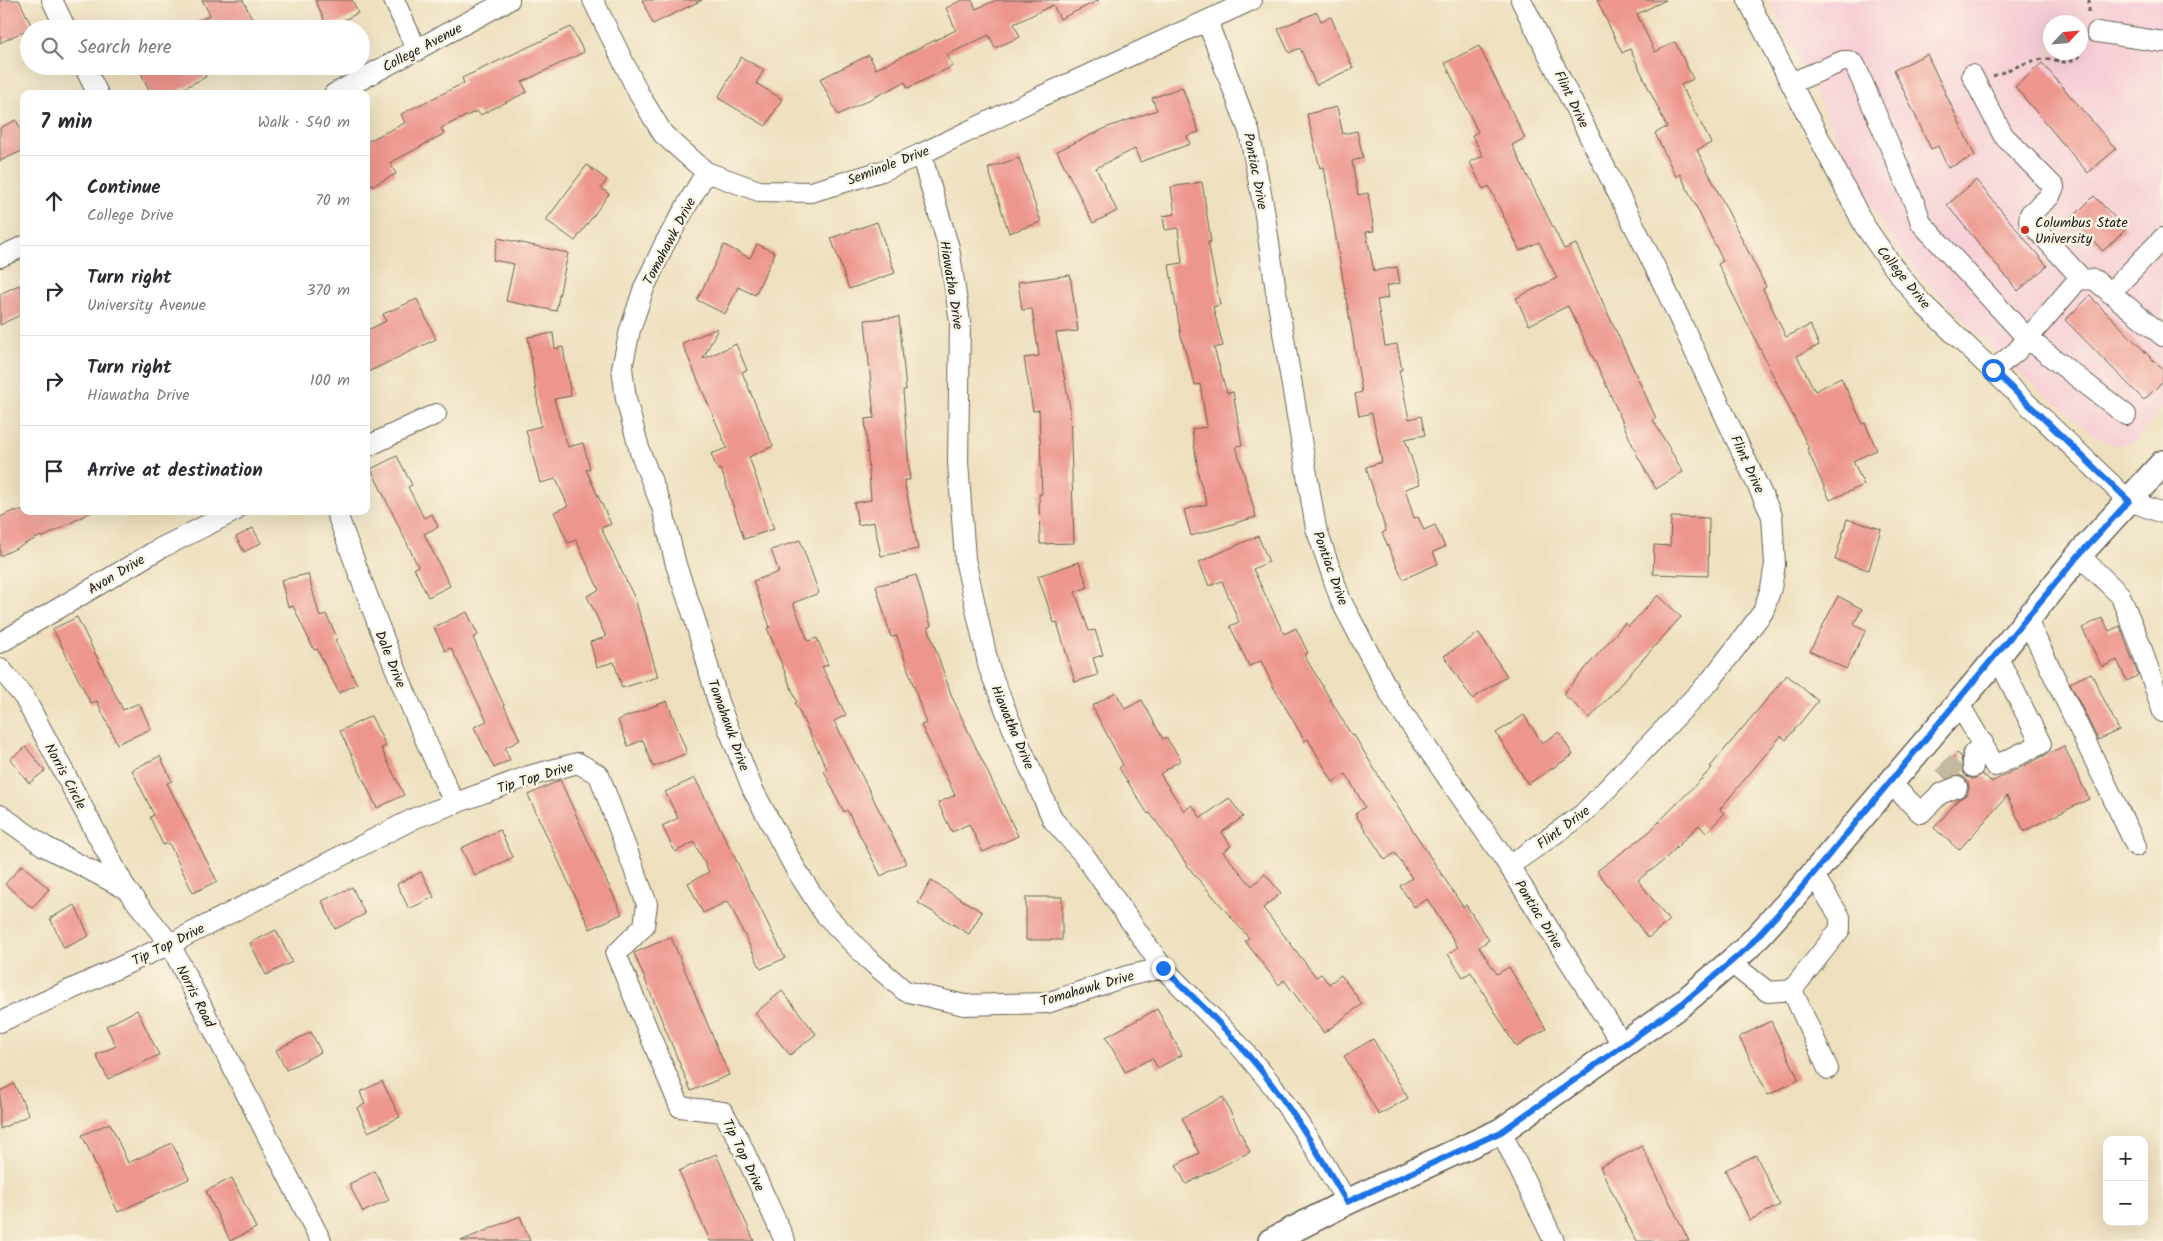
<!DOCTYPE html>
<meta charset="utf-8">
<style>
:root{--surface:#fff;--page:#f2f2f3;--text:#2b2b33;--muted:#7c7c81;--line:#e1e1e2}
body{margin:0;font-family:Kalam,sans-serif;background:var(--page);color:var(--text)}
.controls{position:absolute;right:15px;bottom:15px;display:grid;overflow:hidden;border-radius:10px;box-shadow:0 5px 20px #0002}
.controls button{width:45px;height:45px;display:grid;place-items:center;padding:0;border:0;border-bottom:1px solid var(--line);background:var(--surface);color:var(--text);font:25px sans-serif}
.compass{position:absolute;left:2043px;top:15px;width:45px;height:45px;border-radius:50%;background:var(--surface);box-shadow:0 5px 20px #0002;rotate:64deg}
.stop{position:absolute;width:15px;height:15px;margin:-11px;border:4px solid #1a73e8;border-radius:50%;background:#fff}
.stop.end{background:#1a73e8;border-color:#fff;box-shadow:0 1px 5px #0008}
.list{margin:0;padding:0;list-style:none}
h2{display:flex;justify-content:space-between;align-items:center;height:65px;margin:0;padding:0 20px;font-size:21px}
h2 small{font-size:16px;font-weight:400;color:var(--muted)}
.list li{display:grid;grid-template-columns:32px 1fr auto;gap:15px;align-items:center;box-sizing:border-box;height:90px;padding:0 20px;border-top:1px solid var(--line)}
.list b{display:block;font-size:19px;white-space:nowrap}
.list p{margin:0;font-size:16px;white-space:nowrap;color:var(--muted)}
.list em{font-size:16px;font-style:normal;color:var(--muted)}
.icon{flex:none;width:28px;height:28px;fill:none;stroke:currentColor;stroke-width:2;stroke-linecap:round;stroke-linejoin:round}
.map{position:relative;flex:none;width:2163px;height:1241px;overflow:hidden}
.search{position:absolute;background:var(--surface);box-shadow:0 5px 20px #0002;left:20px;top:20px;width:350px;height:55px;display:flex;align-items:center;gap:12px;box-sizing:border-box;padding:0 18px;border-radius:28px;color:var(--muted);font-size:19px}
.panel{position:absolute;background:var(--surface);box-shadow:0 5px 20px #0002;left:20px;top:90px;width:350px;height:425px;border-radius:10px}
.map>svg:first-child{display:block}
.built{fill:#f6cfd6;fill-rule:evenodd}
.building{fill:#ed968d}
.lines{fill:none;stroke-linecap:round;stroke-linejoin:round}
.minor-tunnel{stroke:#c4b99e;stroke-width:20;stroke-dasharray:20 10;stroke-linecap:butt}
.minor-casing{stroke:#666155;stroke-width:22}
.major-casing{stroke:#666155;stroke-width:28}
.path{stroke:#666155;stroke-width:3;stroke-dasharray:4 4;stroke-linecap:butt}
.minor{stroke:#fff;stroke-width:20}
.major{stroke:#fff;stroke-width:25}
.route{stroke:#1a73e8;stroke-width:6}
.poi-dot{fill:#c8321e;stroke:#fcf5e5;stroke-width:2}
.labels{text-anchor:middle;stroke-width:5;stroke-linejoin:round;paint-order:stroke}
.street-label{font-size:14px;fill:#1c1c1c;stroke:#fcf5e5}
.poi-label{font-size:14px;fill:#1c1c1c;stroke:#fcf5e5;text-anchor:start}
</style>
<div class="map">
<svg width="2163" height="1241" viewBox="0 0 2163 1241">
<rect width="100%" height="100%" fill="#fcf5e5"/>
<filter id="ink" filterUnits="userSpaceOnUse"><feTurbulence type="fractalNoise" baseFrequency=".02" numOctaves="2"/><feDisplacementMap in="SourceGraphic" scale="10" xChannelSelector="R" yChannelSelector="G"/><feConvolveMatrix kernelMatrix="1 2 1 2 8 2 1 2 1" color-interpolation-filters="sRGB"/></filter>
<filter id="wash" filterUnits="userSpaceOnUse"><feTurbulence type="fractalNoise" baseFrequency=".0096" numOctaves="4" result="noise"/><feDisplacementMap in="SourceGraphic" scale="20" xChannelSelector="R" yChannelSelector="G"/><feGaussianBlur stdDeviation="1.12" result="paint"/><feColorMatrix in="noise" values="0 0 0 0 0 0 0 0 0 0 0 0 0 0 0 0 0 1.4 0 .05"/><feComposite in="paint" operator="in"/></filter>
<g filter="url(#wash)">
<rect width="100%" height="100%" fill="#eee0be"/>
<path class="built" d="M1769 0H2163V408L2135 441 2116 446 2095 436 2013 368 1932 289 1901 253 1872 208ZM2050 22H2080V52H2050Z"/>
<g id="blocks">
<path class="building" d="M0 0H19L32 27 0 43Z
M202 0H243L257 29H181L210 15Z
M315 0H352L358 13 328 28Z
M642 0H702L653 24Z
M962 0H972L976 9 996 0H1099L1060 19 1053 5 1014 24 1020 37 995 48 989 35 947 55 953 66 908 88 905 82 838 115 820 79 869 55 876 69 956 30 946 8Z
M1597 0H1666L1637 14 1655 52 1675 42 1693 79 1681 85 1711 143 1697 150 1766 287 1763 289 1786 337 1810 325 1819 345 1797 356 1815 391 1841 378 1863 424 1865 423 1877 450 1853 461 1864 485 1830 500 1807 449 1809 448 1718 264 1723 261 1680 174 1676 177 1655 133 1667 127 1630 49 1622 53Z
M1317 12 1321 21 1331 17 1353 68 1316 85 1300 48 1289 53 1278 29Z
M571 27 584 52 522 82 527 92 480 115 477 111 441 128 444 134 390 163 396 174 372 186 366 173V142L405 123 401 114 464 83 462 78Z
M1479 46 1525 138 1512 145 1564 249 1576 244 1656 418 1653 420 1683 472 1656 489 1638 457 1602 376 1568 306 1529 325 1516 298 1557 278 1539 242 1520 251 1489 186 1483 189 1470 162 1483 156 1472 135 1478 132 1445 63Z
M1927 54 1975 156 1948 168 1938 146 1931 149 1894 70Z
M741 57 764 70 756 83 782 99 766 126 718 98Z
M2042 63 2116 149 2088 173 2015 87Z
M151 66H201L206 77 172 94H151L140 71Z
M1182 87 1199 132 1187 136 1190 144 1140 162 1135 149 1096 168 1117 211 1093 223 1057 151 1108 127 1157 110 1152 98Z
M1337 107 1343 134 1357 131 1363 158 1352 161 1358 195 1368 193 1374 231 1366 232 1374 271 1397 267 1400 283 1386 286 1388 298 1377 300 1385 346 1397 344 1402 370H1399L1409 419 1421 416 1425 435 1405 439 1420 484 1405 489 1414 518 1418 517 1424 530 1435 525 1445 547 1433 552 1438 564 1403 579 1382 533 1386 531 1366 467 1382 462 1372 413 1359 416 1355 394 1362 392 1324 167 1320 168 1307 114Z
M16 120 24 135V150L0 161V128Z
M1019 158 1041 222 1009 233 988 168Z
M587 165 607 180 601 188 609 194 575 241 546 220Z
M1976 180 2047 266 2018 291 1947 205Z
M1202 182 1211 242H1208L1220 305 1213 307 1223 346 1214 348 1227 393 1233 392 1242 445 1236 446 1256 517 1191 536 1184 510 1207 504 1199 478 1192 429 1207 427 1200 384 1195 385 1181 336 1169 265 1182 263 1178 228 1165 230 1163 216 1175 214 1171 187Z
M2094 196 2126 229 2103 251 2072 218Z
M877 222 895 273 849 289 831 238Z
M498 238 568 253 556 311 506 301 514 264 493 260Z
M757 244 775 253 755 295 738 287 725 314 697 300 724 245 750 258Z
M1070 275 1078 331 1056 333 1070 408 1074 543 1040 544 1039 494H1042L1039 410 1033 411 1024 358 1039 356 1032 309 1022 310 1018 282Z
M19 285 24 294V313L0 325V294Z
M2090 296 2163 370V381L2144 400 2065 320Z
M417 299 436 339 366 373V331L386 321 383 314Z
M899 317 906 390H903L910 480H904L918 549 881 556 874 522 858 525 854 503 871 500 865 419 874 418 865 320Z
M718 328 703 359 736 344 747 370 742 372 773 446 749 457 774 529 744 539 721 469 718 470 711 454 727 448 682 343Z
M553 333 555 349 563 347 571 396 554 399 568 447 583 443 590 469 586 470 611 524 601 528 635 599 658 677 622 688 614 662 597 667 590 642 606 637 587 596 599 590 576 540 568 543 554 512 568 506 556 479 540 483 526 430 541 426 528 337Z
M397 456 412 485 408 487 424 518 432 514 438 527 424 534 450 586 428 597 414 568 418 566 371 469Z
M13 511H93L42 538 41 536 0 556V517Z
M1671 517 1709 518 1708 576 1653 574 1654 545 1670 546Z
M1847 519 1881 529 1869 570 1835 560Z
M253 528 261 543 244 552 236 537Z
M1258 536 1269 562 1253 569 1284 634 1296 628 1308 653 1304 655 1352 736 1354 735 1388 792 1463 907 1466 905 1489 940 1479 947 1497 974 1509 967 1546 1029 1516 1047 1471 972 1463 977 1448 954 1458 947 1427 899 1414 907 1400 886 1412 878 1395 853 1385 860 1355 814 1365 807 1346 774 1333 782 1308 739 1305 741 1274 688 1261 661 1249 666 1230 626 1239 622 1222 581 1209 586 1199 562Z
M800 540 819 593 793 603 808 641 817 638 828 665 822 667 846 715 834 721 906 863 881 876 847 810 844 812 824 771 827 769 795 703 797 702 767 628 770 627 753 581 779 572 771 550Z
M1079 562 1088 587 1075 592 1089 631 1095 630 1103 655 1093 658 1098 675 1075 682 1057 622 1054 623 1038 576Z
M308 574 320 617 326 614 338 639 335 640 357 684 339 693 317 649 314 650 293 606 288 607 281 580Z
M916 575 931 626 928 627 952 697 1018 836 983 852 969 824 952 832 938 803 955 795 921 725 926 723 897 636 891 637 876 586Z
M1658 595 1681 617 1590 718 1563 694 1625 623 1628 627Z
M1838 596 1862 609 1854 624 1866 630 1846 669 1810 651Z
M467 612 478 635 473 638 520 740 505 748 510 760 494 768 474 727 487 721 451 648 445 651 434 627Z
M77 617 123 710 139 703 151 729 117 744 97 701 91 704 53 629Z
M2102 618 2109 631 2120 626 2138 675 2127 681 2117 660 2102 667 2082 628Z
M1479 633 1507 676 1472 699 1444 656Z
M2091 673 2119 730 2098 740 2070 683Z
M1787 675 1818 701 1786 740 1781 736 1720 809 1724 814 1706 833 1699 825 1661 863 1638 880 1669 921 1648 938 1597 871 1648 833 1712 768 1710 767Z
M1116 692 1125 709 1142 700 1163 739 1166 737 1181 760 1160 774 1184 811 1192 805 1201 818 1229 798 1243 817 1222 832 1231 846 1223 852 1252 886 1265 874 1281 893 1263 908 1316 977 1321 974 1329 984 1341 975 1362 1004 1324 1033 1284 980 1279 985 1245 941 1249 938 1193 873 1150 813 1148 814 1119 768 1123 765 1092 706Z
M667 701 687 753 653 767 643 740 628 746 618 720Z
M1524 715 1542 743 1559 732 1573 755 1528 784 1496 733Z
M371 716 386 746 381 748 404 795 377 808 340 731Z
M2064 746 2089 799 2024 831 2007 796 1959 850 1934 828 1959 799 1966 795 1969 789 1968 782 1964 777 1958 775 1946 779 1940 773 1957 753 1961 756 1963 772 1967 777 1973 779 1982 774 1991 782Z
M26 747 45 771 29 783 10 759Z
M160 756 172 781 167 783 217 881 193 893 169 843 163 845 150 817 154 815 132 770Z
M695 778 785 958 761 969 728 901 703 913 688 883 709 872 694 842 675 852 662 826 678 818 665 792Z
M560 780 622 914 590 929 528 795Z
M500 830 513 857 475 876 461 848Z
M22 865 49 889 32 908 5 884Z
M421 872 434 897 409 909 397 884Z
M931 881 982 912 969 934 918 903Z
M352 887 365 914 335 929 322 901Z
M1026 897H1062V940H1026Z
M75 905 89 936 64 948 50 918Z
M276 930 292 962 266 975 250 943Z
M671 937 729 1075 691 1091 634 953Z
M782 991 816 1034 790 1055 755 1013Z
M1157 1009 1182 1055 1158 1068 1152 1058 1125 1072 1106 1037Z
M137 1010 159 1055 108 1079 96 1055 116 1046 106 1026Z
M1771 1021 1799 1080 1768 1095 1739 1037Z
M311 1032 321 1052 286 1070 276 1050Z
M1373 1039 1408 1098 1379 1115 1344 1056Z
M382 1081 400 1117 368 1132 357 1108 365 1104 360 1092Z
M14 1084 29 1115 0 1129V1091Z
M1223 1097 1250 1152 1186 1184 1176 1165 1199 1153 1182 1118Z
M110 1123 128 1163 172 1143 189 1179 118 1212 82 1135Z
M1642 1146 1689 1241H1636L1600 1167Z
M716 1154 754 1241H710L679 1171Z
M1756 1155 1780 1205 1750 1220 1725 1170Z
M375 1171 389 1200 363 1212 349 1184Z
M232 1178 256 1228 230 1241 206 1191Z
M520 1216 530 1241H461Z"/>
</g>
</g>
<g filter="url(#ink)">
<use href="#blocks" fill-opacity="0" stroke="#666155" stroke-width="1"/>
<g class="lines">
<path class="minor-tunnel" d="M1944 777 1961 757"/>
<g class="minor-casing">
<path id="minor" d="M52 0 66 29
M394 0 417 51
M593 0 639 94 663 134 706 172 759 191 811 192 882 171 921 154 1042 96 1252 0
M1748 0 1864 225 1891 264 1921 302 2129 501 2163 513
M1207 21 1249 131 1264 209 1276 291 1316 528 1341 601 1393 699 1509 866 1624 1047
M2097 32 2163 42
M84 66 98 94
M1972 75 2003 135 2054 187 2050 196 2030 214 2029 221 2082 279
M1791 83 1843 61H1849L1855 65 1916 207 1921 223 2027 338 2126 415
M334 94 509 0
M921 154 949 248 960 322 958 462 965 559 989 668 1017 739 1053 820 1084 855 1163 968 1238 1044 1273 1086 1315 1148 1347 1202
M706 172 664 245 644 288 630 330 622 368 626 399 640 452 662 507 676 565 695 620 718 702 753 790 795 868 824 913 867 958 905 991 964 1005 1047 1003 1127 976 1163 968
M0 257 24 246
M2110 293 2163 238
M1993 370 2017 351 2076 282 2082 279 2095 280 2163 336
M366 447 436 414
M336 511C372 610 409 709 455 804
M2079 555 2120 595 2139 641 2163 712
M2027 620 2136 846
M0 643 159 549 235 511
M0 668 24 697 126 889
M1958 702 1995 766 2041 744 1997 656
M1973 767V754L1983 743
M1889 782 1921 813 1940 794 1957 787
M0 815 44 846 126 889 170 944 321 1241
M1509 866 1583 814 1711 680 1763 612 1771 588 1775 564 1772 516 1658 273 1521 0
M1730 962 1768 992 1792 990 1840 929V917L1813 874
M1792 990 1828 1069
M0 1022 170 944 415 818 529 776 578 763 599 775 647 904 644 926 616 954 680 1107 723 1112 737 1136 785 1241
M1501 1131 1554 1241"/>
</g>
<g class="major-casing">
<path id="major" d="M1271 1241 1347 1202 1501 1131 1683 1003 1746 949 1798 892 1985 672 2079 555 2163 463"/>
</g>
<path class="path" d="M2089 0V16
M1993 76C2009 70 2028 60 2046 59 2063 59 2060 67 2079 57L2085 44"/>
<use href="#minor" class="minor"/>
<use href="#major" class="major"/>
</g>
</g>
<g class="lines" filter="url(#ink)">
<path class="route" d="M1163 968C1202 1005 1241 1043 1273 1086 1301 1123 1324 1163 1347 1202L1501 1132 1683 1003 1746 949 1798 892 2079 555 2129 501 1993 370"/>
</g>
<circle class="poi-dot" cx="2025" cy="230" r="5"/>
<g class="labels">
<g class="street-label">
<text transform="translate(422 47) rotate(-28)" y="5">College Avenue</text>
<text transform="translate(1572 99) rotate(64)" y="5">Flint Drive</text>
<text transform="translate(888 165) rotate(-21)" y="5">Seminole Drive</text>
<text transform="translate(1256 171) rotate(79)" y="5">Pontiac Drive</text>
<text transform="translate(669 241) rotate(-62)" y="5">Tomahawk Drive</text>
<text transform="translate(1904 277) rotate(51)" y="5">College Drive</text>
<text transform="translate(952 285) rotate(81)" y="5">Hiawatha Drive</text>
<text transform="translate(1748 464) rotate(65)" y="5">Flint Drive</text>
<text transform="translate(1331 568) rotate(70)" y="5">Pontiac Drive</text>
<text transform="translate(116 574) rotate(-31)" y="5">Avon Drive</text>
<text transform="translate(391 659) rotate(68)" y="5">Dale Drive</text>
<text transform="translate(729 725) rotate(70)" y="5">Tomahawk Drive</text>
<text transform="translate(1013 727) rotate(67)" y="5">Hiawatha Drive</text>
<text transform="translate(66 776) rotate(62)" y="5">Norris Circle</text>
<text transform="translate(535 777) rotate(-17)" y="5">Tip Top Drive</text>
<text transform="translate(1563 827) rotate(-37)" y="5">Flint Drive</text>
<text transform="translate(1539 914) rotate(58)" y="5">Pontiac Drive</text>
<text transform="translate(168 944) rotate(-26)" y="5">Tip Top Drive</text>
<text transform="translate(1087 988) rotate(-16)" y="5">Tomahawk Drive</text>
<text transform="translate(196 996) rotate(63)" y="5">Norris Road</text>
<text transform="translate(744 1155) rotate(64)" y="5">Tip Top Drive</text>
</g>
<g class="poi-label">
<text x="2035" y="227">Columbus State<tspan x="2035" dy="16">University</tspan></text>
</g>
</g>
</svg>
<div class="controls">
<button>+</button>
<button>−</button>
</div>
<svg class="compass" viewBox="-18 -18 36 36"><path d="M0-13l5 13h-10z" fill="#e53935"/><path d="M0 13l5-13h-10z" fill="#7c7c81"/></svg>
<div class="stop" style="left:1993px;top:370px"></div>
<div class="stop end" style="left:1163px;top:968px"></div>
<div class="search"><svg class="icon" aria-label="search" viewBox="0 0 24 24"><circle cx="10" cy="10" r="6"/><path d="M15 15l6 6"/></svg>Search here</div>
<section class="panel">
<h2>7 min<small>Walk · 540 m</small></h2>
<ul class="list">
<li><svg class="icon" aria-label="ahead" viewBox="0 0 24 24"><path d="M12 20V5M6 11l6-6 6 6"/></svg><div><b>Continue</b><p>College Drive</p></div><em>70 m</em></li>
<li><svg class="icon" aria-label="right" viewBox="0 0 24 24"><path d="M7 20v-9h11M14 6l5 5-5 5"/></svg><div><b>Turn right</b><p>University Avenue</p></div><em>370 m</em></li>
<li><svg class="icon" aria-label="right" viewBox="0 0 24 24"><path d="M7 20v-9h11M14 6l5 5-5 5"/></svg><div><b>Turn right</b><p>Hiawatha Drive</p></div><em>100 m</em></li>
<li><svg class="icon" aria-label="arrive" viewBox="0 0 24 24"><path d="M6 21V4h12l-3 4 3 4H6"/></svg><div><b>Arrive at destination</b></div></li>
</ul>
</section>
</div>
